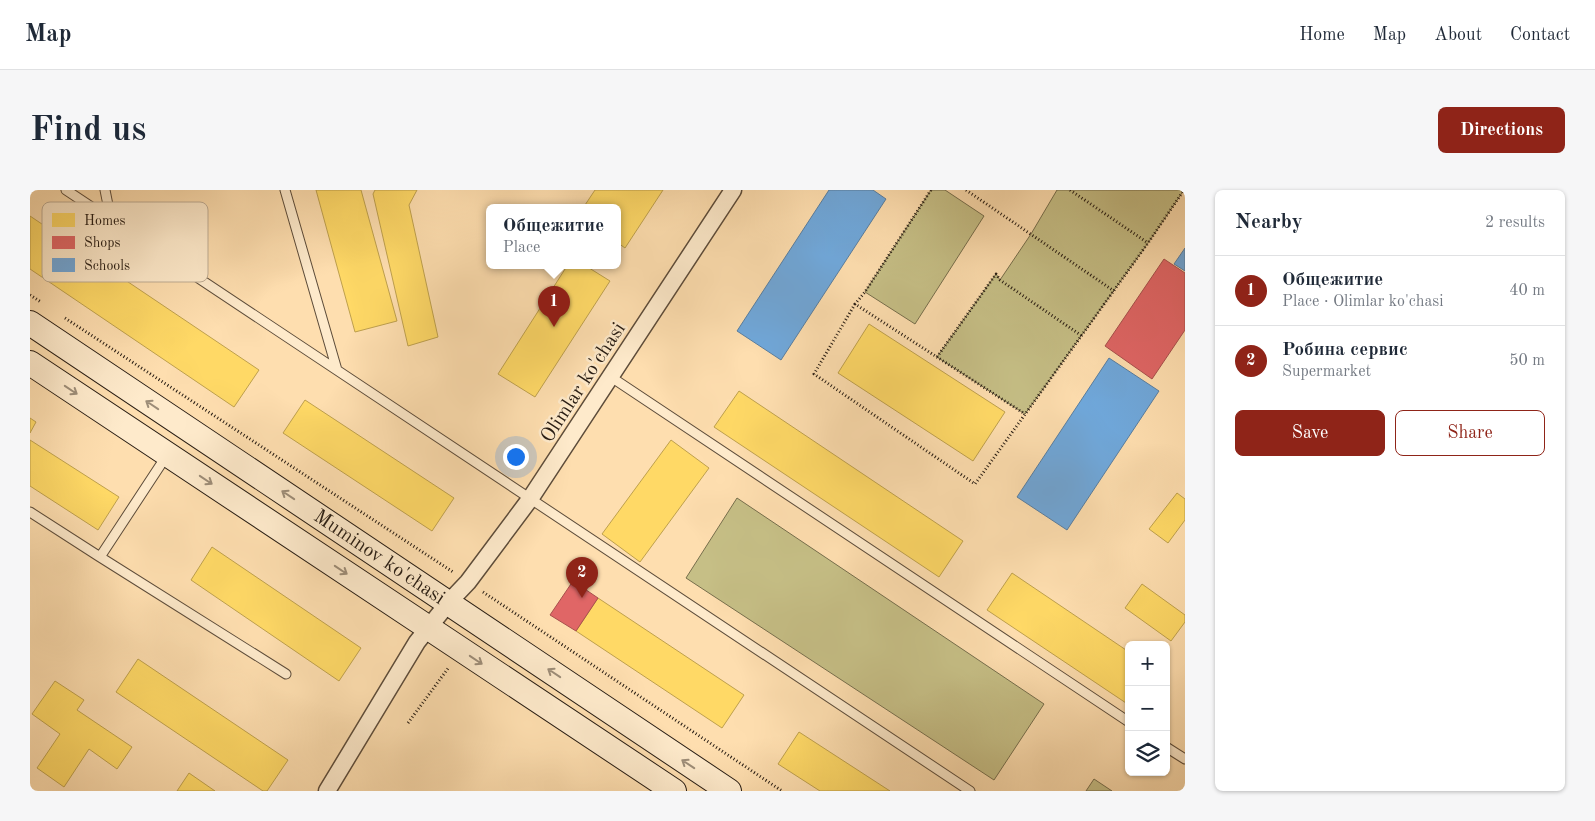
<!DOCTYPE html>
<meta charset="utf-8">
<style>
:root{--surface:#fff;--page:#f6f6f7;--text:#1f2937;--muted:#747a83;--line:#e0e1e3;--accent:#8f2418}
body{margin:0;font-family:"Old Standard TT",serif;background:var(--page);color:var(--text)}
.controls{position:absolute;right:15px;bottom:15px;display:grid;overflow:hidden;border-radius:8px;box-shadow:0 1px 4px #0004}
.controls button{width:45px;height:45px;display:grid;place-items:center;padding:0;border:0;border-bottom:1px solid var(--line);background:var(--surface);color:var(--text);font:25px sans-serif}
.you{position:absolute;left:485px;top:266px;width:18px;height:18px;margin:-12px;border:4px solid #fff;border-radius:50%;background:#1a73e8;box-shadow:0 0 0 8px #1a73e833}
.badge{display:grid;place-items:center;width:32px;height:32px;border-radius:50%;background:var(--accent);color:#fff;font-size:16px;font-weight:700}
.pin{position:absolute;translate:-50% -41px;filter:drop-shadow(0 1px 2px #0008)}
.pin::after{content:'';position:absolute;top:26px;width:18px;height:15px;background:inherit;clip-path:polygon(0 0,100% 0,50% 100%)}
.popup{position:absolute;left:456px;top:14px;width:135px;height:65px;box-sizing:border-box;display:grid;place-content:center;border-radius:8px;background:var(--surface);filter:drop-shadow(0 1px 4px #0005);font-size:16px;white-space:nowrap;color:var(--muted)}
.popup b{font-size:19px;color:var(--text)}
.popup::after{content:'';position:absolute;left:50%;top:100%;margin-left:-10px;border:10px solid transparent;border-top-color:var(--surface)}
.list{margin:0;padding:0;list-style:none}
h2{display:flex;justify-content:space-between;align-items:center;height:65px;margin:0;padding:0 20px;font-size:21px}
h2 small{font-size:16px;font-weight:400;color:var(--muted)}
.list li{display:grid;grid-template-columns:32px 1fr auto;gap:15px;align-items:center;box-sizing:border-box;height:70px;padding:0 20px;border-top:1px solid var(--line)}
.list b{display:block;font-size:19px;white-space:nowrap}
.list p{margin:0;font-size:16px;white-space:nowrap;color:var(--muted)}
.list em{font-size:16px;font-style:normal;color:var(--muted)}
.actions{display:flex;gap:10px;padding:15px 20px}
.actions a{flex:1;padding:11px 0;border:1px solid var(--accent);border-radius:8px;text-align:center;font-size:18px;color:var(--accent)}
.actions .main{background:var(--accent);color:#fff}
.icon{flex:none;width:28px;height:28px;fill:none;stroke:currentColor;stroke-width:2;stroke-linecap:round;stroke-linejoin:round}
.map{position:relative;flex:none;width:1155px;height:601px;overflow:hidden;border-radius:8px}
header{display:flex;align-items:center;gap:30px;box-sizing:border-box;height:70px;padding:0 25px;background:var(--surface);border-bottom:1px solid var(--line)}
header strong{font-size:24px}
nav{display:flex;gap:28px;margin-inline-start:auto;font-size:18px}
.intro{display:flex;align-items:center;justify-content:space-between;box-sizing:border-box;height:120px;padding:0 30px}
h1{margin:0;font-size:35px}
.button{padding:12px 22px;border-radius:8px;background:var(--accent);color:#fff;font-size:18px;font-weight:700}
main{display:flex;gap:30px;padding:0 30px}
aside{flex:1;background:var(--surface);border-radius:8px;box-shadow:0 1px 4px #0004}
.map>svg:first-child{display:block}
.green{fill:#c6bf86;stroke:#766e4c}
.homes{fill:#ffd966;stroke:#bea04d}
.shops{fill:#e06666;stroke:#a8504d}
.schools{fill:#6fa8dc;stroke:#597ea0}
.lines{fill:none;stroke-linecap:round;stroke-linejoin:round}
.lane-casing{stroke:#5d4c3a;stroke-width:11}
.street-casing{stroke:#5d4c3a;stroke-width:19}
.secondary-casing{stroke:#271c13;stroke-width:26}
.path{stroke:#271c13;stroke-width:3;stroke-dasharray:1 2.5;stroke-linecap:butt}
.lane{stroke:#feeacb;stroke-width:9}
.street{stroke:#feeacb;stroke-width:16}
.secondary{stroke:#feeacb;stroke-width:24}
.oneway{stroke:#9d8d78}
.labels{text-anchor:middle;stroke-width:5;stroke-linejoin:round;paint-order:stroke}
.street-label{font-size:20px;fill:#271c13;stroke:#feeacb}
.key{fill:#feeacb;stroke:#beac94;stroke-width:1}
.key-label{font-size:14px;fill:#271c13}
</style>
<header>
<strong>Map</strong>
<nav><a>Home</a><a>Map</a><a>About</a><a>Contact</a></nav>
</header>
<div class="intro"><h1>Find us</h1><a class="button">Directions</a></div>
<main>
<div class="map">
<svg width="1155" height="601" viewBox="0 0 1155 601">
<rect width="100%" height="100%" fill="#fedeaf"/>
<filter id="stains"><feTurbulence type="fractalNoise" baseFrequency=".004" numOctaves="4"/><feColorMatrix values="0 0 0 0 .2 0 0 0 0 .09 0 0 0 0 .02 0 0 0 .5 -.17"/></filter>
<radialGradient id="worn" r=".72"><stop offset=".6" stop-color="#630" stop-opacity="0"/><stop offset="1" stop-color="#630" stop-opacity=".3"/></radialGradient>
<path class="green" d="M901 0H915L954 26 885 134 835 102Z
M1027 0H1154L1118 53 995 224 907 167 966 84 970 90 1001 44Z
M707 308 1014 514 964 590 656 388Z
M1064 589 1082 601H1056Z"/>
<path class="homes" d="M286 0H331L367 131 325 142Z
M345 0H387L379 15 408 147 378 156 343 4Z
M565 0H633L595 58 588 53V18H553Z
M0 26 229 180 204 217 0 79Z
M537 76H556L580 91 505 207 468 184Z
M839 134 975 222 943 271 808 183Z
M709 201 933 351 909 387 684 237Z
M275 210 424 308 402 341 253 243Z
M0 228 6 232 0 243Z
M0 250 89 307 68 340 0 296Z
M641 250 679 278 610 372 572 344Z
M1147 303 1155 309V330L1138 353 1119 339Z
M182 357 331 458 309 491 161 390Z
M982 383 1099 462V515L957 420Z
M1112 394 1155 425V432L1141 451 1095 418Z
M568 408 714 505 692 538 546 441Z
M108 469 258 570 237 601H233L86 502Z
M25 491 54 510 47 520 102 557 87 579 59 559 34 597 7 578 30 544 2 524Z
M769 542 860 601H790L748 574Z
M159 583 185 601H147Z"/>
<path class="shops" d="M1134 69 1155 83V140L1122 189 1075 156Z
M543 391 568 408 546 441 520 425Z"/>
<path class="schools" d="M799 0H843L856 9 751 170 707 141Z
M1155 58V81L1144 74Z
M1079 168 1129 201 1037 340 987 307Z"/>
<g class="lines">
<g class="lane-casing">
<path id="lane" d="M36 0 940 601
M75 0 81 30
M255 0 307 180
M581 187 1099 532
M0 322 70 367 137 265
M70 367 256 484
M1136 557 1155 569"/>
</g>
<g class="street-casing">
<path id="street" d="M297 601 387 452 419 412 438 392 500 309 703 0"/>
</g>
<g class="secondary-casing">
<path id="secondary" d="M0 133 699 601
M0 173 644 601"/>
</g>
<path class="path" d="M901 0 835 102 825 114 995 224
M936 0 1084 101
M1040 0 1118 53
M0 105 11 112
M825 114 784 184 945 294 1118 53 1154 0
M35 128 423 382
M907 167 966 84 970 90 1052 146
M453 402 752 601
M378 533 419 477"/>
<use href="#lane" class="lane"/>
<use href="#street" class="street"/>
<use href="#secondary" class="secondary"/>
</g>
<defs><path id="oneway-shaft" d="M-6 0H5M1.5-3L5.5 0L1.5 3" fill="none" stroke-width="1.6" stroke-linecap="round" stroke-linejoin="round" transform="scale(1.25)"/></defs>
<g class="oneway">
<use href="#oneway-shaft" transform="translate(41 200) rotate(34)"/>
<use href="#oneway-shaft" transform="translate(122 215) rotate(-146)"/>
<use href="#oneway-shaft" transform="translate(176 290) rotate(34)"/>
<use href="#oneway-shaft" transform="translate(258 305) rotate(-146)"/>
<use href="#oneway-shaft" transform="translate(311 380) rotate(34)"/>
<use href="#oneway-shaft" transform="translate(446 470) rotate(34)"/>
<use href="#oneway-shaft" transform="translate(524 483) rotate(-146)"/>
<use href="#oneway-shaft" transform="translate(658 574) rotate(-146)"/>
</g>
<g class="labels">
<g class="street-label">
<text transform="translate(552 192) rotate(-57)" y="7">Olimlar ko'chasi</text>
<text transform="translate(350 366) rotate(34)" y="7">Muminov ko'chasi</text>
</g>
</g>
<rect x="12" y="12" width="166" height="80" rx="8" class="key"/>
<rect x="22" y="23" width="23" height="14" fill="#ffd966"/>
<rect x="22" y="46" width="23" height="13" fill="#e06666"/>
<rect x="22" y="68" width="23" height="14" fill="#6fa8dc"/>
<g class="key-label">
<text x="54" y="35">Homes</text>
<text x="54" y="57">Shops</text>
<text x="54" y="80">Schools</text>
</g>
<rect width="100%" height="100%" filter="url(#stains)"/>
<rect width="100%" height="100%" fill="url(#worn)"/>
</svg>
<div class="controls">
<button>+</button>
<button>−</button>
<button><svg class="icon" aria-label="layers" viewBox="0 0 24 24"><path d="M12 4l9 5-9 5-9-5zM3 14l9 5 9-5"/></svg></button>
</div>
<div class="you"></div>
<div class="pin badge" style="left:524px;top:137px">1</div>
<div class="popup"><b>Общежитие</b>Place</div>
<div class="pin badge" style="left:552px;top:408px">2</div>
</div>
<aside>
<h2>Nearby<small>2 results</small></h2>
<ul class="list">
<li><span class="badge">1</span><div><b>Общежитие</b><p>Place · Olimlar ko'chasi</p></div><em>40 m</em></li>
<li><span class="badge">2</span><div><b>Робина сервис</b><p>Supermarket</p></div><em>50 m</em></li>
</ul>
<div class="actions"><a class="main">Save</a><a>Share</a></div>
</aside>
</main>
